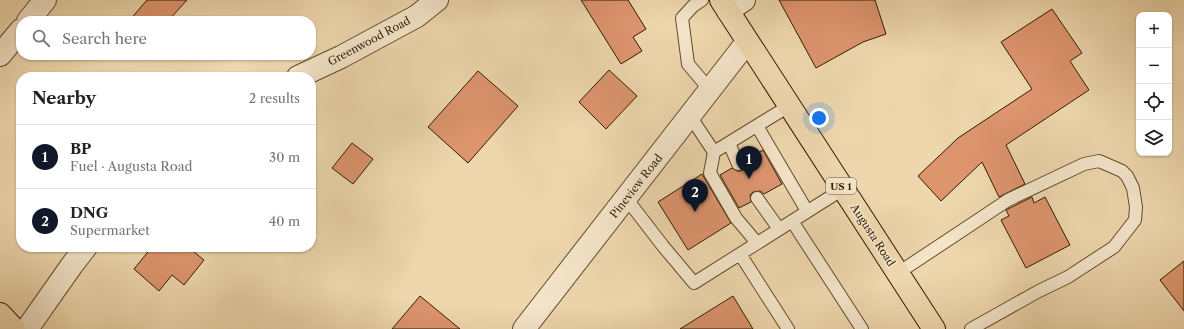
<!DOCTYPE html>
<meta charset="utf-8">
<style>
:root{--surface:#fff;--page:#f2f2f2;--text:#202124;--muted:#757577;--line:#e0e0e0;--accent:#111827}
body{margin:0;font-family:"Libre Caslon Text",serif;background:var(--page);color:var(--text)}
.controls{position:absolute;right:12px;top:12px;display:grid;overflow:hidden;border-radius:8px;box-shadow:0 1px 3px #0004}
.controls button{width:36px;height:36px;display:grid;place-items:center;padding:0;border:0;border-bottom:1px solid var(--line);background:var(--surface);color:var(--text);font:20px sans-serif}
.you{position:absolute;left:819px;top:118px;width:14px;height:14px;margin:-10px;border:3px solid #fff;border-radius:50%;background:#1a73e8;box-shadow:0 0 0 6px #1a73e833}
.badge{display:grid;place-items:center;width:26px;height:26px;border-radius:50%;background:var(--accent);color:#fff;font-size:13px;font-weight:700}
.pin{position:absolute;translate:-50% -33px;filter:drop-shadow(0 1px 2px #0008)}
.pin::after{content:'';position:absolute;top:21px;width:14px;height:12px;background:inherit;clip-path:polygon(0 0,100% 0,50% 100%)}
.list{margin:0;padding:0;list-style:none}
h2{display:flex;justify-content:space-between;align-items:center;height:52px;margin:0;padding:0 16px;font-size:17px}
h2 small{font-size:13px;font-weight:400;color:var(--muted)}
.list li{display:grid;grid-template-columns:26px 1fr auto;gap:12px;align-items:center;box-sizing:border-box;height:64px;padding:0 16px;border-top:1px solid var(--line)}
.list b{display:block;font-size:15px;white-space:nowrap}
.list p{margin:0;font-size:13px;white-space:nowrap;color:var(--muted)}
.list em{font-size:13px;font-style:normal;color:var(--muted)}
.icon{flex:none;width:22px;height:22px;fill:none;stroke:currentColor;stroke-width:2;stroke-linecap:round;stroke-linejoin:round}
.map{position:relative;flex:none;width:1184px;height:329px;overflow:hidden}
.search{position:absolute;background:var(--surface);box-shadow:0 1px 3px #0004;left:16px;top:16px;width:300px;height:44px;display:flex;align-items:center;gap:10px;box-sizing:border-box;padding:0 14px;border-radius:16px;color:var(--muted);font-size:15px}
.panel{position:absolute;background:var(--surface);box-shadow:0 1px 3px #0004;left:16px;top:72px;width:300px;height:180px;border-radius:16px}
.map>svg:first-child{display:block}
.building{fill:#dd956e;stroke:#321c00}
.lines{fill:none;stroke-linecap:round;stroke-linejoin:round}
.service-casing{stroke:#614b2b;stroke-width:14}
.minor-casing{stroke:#614b2b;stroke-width:24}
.primary-casing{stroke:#321c00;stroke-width:24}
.trunk-casing{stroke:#321c00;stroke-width:24}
.service{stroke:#f4e5ca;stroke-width:12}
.minor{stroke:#f4e5ca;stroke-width:22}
.primary{stroke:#eed7ad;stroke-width:22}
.trunk{stroke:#eed7ad;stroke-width:22}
.labels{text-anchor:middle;stroke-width:3.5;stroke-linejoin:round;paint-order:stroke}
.shield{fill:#f4e5ca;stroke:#6c583d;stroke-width:1}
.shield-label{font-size:10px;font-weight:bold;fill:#321c00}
.street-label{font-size:11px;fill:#321c00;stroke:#f4e5ca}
</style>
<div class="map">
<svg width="1184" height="329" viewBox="0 0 1184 329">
<rect width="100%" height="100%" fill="#eed7ad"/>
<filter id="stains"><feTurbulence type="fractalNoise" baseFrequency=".005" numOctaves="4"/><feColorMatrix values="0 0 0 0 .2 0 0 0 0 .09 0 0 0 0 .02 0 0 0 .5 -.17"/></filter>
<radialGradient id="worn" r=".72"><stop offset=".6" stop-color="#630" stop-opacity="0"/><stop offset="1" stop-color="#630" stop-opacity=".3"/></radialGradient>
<path class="building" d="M147 0H187L168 21H129Z
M581 0H628L646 29 633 37 642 51 621 64Z
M779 0H875L886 34 863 42 816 68Z
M1052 9 1082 53 1070 61 1089 90 1006 145 1025 184 999 197 982 162 941 201 918 176 958 138 1032 89 1001 42Z
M609 70 637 96 606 129 579 102Z
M478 71 518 106 468 163 428 127Z
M352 143 373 159 353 184 332 168Z
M763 150 782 184 764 194 760 191 753 192 750 195 751 202 739 208 720 175 732 168 737 171H741L745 165V160Z
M702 174 731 223 688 250 658 202Z
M1032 197 1034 203 1045 197 1070 245 1026 268 1001 220 1009 216 1006 210Z
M152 247H188L204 260 184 285 172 275 159 291 134 269Z
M1184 261V311L1160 280Z
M420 296 460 329H392Z
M733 296 753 329H680Z"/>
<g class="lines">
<g class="service-casing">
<path id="service" d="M702 0 693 6 682 18 688 64 710 90
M690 116 714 152
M757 126 807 211
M729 143 738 164
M626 198 663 246 694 283 843 189
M757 198 779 229
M792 221 862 329
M757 243 736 218 710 173 714 152 789 106
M740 254 788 329
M898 273 981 218 1008 200 1084 164 1099 161 1122 171 1127 176 1133 188 1136 207 1135 220 1114 247 1068 277 1039 291 971 329"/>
</g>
<g class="minor-casing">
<path id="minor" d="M728 11 744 0
M28 21 45 0
M0 55 21 30
M298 77 341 57 417 16 437 0
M27 329 72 265 86 247
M524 329 747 42"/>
</g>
<g class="primary-casing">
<path id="primary" d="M721 0 934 329"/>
</g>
<g class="trunk-casing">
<path id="trunk" d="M0 314 14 329"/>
</g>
<use href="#service" class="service"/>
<use href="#minor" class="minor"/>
<use href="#primary" class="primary"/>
<use href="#trunk" class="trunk"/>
</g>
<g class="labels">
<rect class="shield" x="826" y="178" width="30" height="16" rx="3"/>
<g class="shield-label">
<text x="841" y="190">US 1</text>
</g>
<g class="street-label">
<text transform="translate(369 41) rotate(-28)" y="4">Greenwood Road</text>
<text transform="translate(636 186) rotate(-52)" y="4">Pineview Road</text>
<text transform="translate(873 235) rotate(57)" y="4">Augusta Road</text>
</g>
</g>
<rect width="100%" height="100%" filter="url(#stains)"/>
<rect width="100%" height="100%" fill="url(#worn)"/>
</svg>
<div class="controls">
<button>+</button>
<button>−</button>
<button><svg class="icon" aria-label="locate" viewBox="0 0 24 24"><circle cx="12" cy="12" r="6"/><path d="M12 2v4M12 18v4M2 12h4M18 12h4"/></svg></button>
<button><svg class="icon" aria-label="layers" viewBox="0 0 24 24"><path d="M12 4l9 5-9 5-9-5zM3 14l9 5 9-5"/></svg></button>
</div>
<div class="you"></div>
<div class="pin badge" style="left:749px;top:179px">1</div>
<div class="pin badge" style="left:695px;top:212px">2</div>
<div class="search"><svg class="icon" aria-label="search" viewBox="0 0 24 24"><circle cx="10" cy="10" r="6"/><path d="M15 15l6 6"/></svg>Search here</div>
<section class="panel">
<h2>Nearby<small>2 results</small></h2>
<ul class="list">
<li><span class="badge">1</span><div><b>BP</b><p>Fuel · Augusta Road</p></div><em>30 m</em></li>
<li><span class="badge">2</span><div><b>DNG</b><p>Supermarket</p></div><em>40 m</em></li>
</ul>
</section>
</div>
